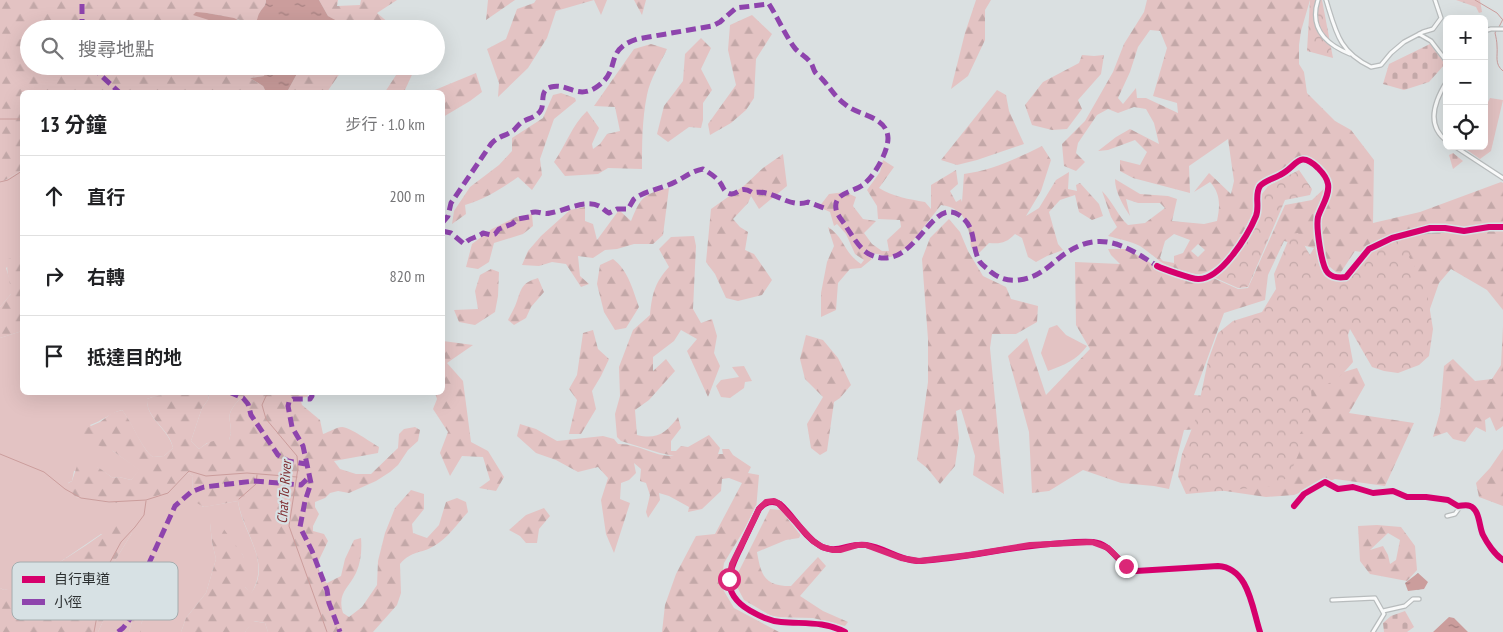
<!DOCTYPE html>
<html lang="zh-TW">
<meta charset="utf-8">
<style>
:root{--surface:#fff;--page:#f6f6f6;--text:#202124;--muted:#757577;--line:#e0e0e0}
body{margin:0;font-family:"PT Sans Narrow","Noto Sans TC",sans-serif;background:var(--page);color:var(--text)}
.controls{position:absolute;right:15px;top:15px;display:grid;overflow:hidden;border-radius:8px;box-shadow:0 5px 20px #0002}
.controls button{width:45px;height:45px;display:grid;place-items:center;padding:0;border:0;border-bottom:1px solid var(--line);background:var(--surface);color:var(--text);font:25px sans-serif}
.stop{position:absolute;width:15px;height:15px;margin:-11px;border:4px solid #db2777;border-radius:50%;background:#fff}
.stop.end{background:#db2777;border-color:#fff;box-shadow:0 1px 5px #0008}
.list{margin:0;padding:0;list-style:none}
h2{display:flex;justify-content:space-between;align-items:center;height:65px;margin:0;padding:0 20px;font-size:21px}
h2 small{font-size:16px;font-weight:400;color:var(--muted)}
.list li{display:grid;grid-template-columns:32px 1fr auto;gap:15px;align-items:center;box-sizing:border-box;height:80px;padding:0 20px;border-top:1px solid var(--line)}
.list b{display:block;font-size:19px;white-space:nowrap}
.list em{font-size:16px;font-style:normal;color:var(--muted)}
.icon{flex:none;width:28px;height:28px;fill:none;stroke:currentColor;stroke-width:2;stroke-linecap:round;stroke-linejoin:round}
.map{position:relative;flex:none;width:1503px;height:632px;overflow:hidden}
.search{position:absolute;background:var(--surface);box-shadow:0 5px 20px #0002;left:20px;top:20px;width:425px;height:55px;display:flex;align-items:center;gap:12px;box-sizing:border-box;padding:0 18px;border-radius:28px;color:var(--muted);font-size:19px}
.panel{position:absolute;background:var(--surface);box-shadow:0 5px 20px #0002;left:20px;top:90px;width:425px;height:305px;border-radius:8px}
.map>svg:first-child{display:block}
.green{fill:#e3c3c3}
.forest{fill:url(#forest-firs);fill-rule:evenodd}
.cemetery{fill:url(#cemetery-stones)}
.park{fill:url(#park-crowns)}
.water{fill:url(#water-ripples)}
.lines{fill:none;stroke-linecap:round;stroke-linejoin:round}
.stream{stroke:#cb9d9c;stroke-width:1}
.minor-casing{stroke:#b8bcbd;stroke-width:5.5}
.minor{stroke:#f9fafa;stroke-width:3}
.quiet{stroke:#8e44ad;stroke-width:5;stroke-dasharray:10 5;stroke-linecap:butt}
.cycleway-casing{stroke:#d7e1e4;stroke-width:9}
.cycleway{stroke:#d6006c;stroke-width:6}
.route{stroke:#db2777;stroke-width:6}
.labels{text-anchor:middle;stroke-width:4.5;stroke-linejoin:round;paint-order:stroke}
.water-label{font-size:14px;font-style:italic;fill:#7e2b2f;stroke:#d7e1e4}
.key{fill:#d7e1e4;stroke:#a4acae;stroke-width:1}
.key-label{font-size:14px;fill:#2c3031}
</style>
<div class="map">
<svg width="1503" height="632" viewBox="0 0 1503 632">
<defs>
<pattern id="forest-firs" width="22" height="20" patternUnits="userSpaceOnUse" patternTransform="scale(1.25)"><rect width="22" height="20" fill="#e3c3c3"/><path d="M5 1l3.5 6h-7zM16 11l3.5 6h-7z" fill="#c3a8a8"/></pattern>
<pattern id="cemetery-stones" width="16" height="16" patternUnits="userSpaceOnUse" patternTransform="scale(1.25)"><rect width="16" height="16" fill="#e3c3c3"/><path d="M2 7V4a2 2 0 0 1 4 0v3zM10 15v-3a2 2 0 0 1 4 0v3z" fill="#c3a8a8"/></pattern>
<pattern id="park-crowns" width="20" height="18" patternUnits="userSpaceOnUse" patternTransform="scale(1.25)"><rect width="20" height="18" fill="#e3c3c3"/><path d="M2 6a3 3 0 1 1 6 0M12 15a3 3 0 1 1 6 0" fill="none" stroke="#c3a8a8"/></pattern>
<pattern id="water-ripples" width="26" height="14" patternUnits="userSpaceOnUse" patternTransform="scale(1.25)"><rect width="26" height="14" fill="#cb9d9c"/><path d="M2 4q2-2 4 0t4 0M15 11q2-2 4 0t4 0" fill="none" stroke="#a58080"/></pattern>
</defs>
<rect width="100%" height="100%" fill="#dae0e1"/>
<path class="green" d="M1490 98 1503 100 1491 151 1480 159 1467 150 1469 146H1484V110Z
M22 170V256H20L6 268 11 284V294L0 307V183Z
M1057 325 1066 335 1087 346C1077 360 1064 365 1048 371L1041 353 1049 328Z
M22 331V392L174 393C165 396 156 395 147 399 146 419 169 429 173 448L164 456 153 457C141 448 133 424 122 410 110 413 102 421 90 425L113 451 140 470 131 480 119 477 113 478 97 467 74 471 72 481 68 483 76 497 112 503 169 492 188 473 193 476 192 492 203 507 238 501C242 534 272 559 251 594L245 587 243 555 210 523 212 542 216 559 206 593 186 618 181 632H141V624L152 600 140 592 129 632H98L104 619 97 590 132 533 101 534 60 562 37 573 16 588 4 590 0 588V338Z
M744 366 752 381 745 382 744 388 730 398 721 397 716 386 721 380 739 377 732 367Z
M209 393H235L240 399C220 419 236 421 229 440L207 443 199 449 191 441 202 408 208 400Z
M253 621 265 623 268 632H245Z"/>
<path class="forest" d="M0 0H266C266 6 263 7 260 12 257 18 259 22 251 26L240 20 207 13 209 20 217 23 221 29H29V66H267L264 76 250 78 263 86 266 92H22V170L0 183Z
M319 0H338L337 6 360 5 361 0H397L377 13 396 29H332L337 22 328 16Z
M488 0H515L486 20Z
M536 0H607L601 15 594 0 556 11 547 38 528 68 498 97 499 83 487 49 506 39 517 9 534 3Z
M634 0H646L642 15Z
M976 0H991L985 10V40L968 76 951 89 965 33Z
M1147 0H1310L1301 31 1299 45V64L1304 72 1307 93 1335 121 1351 130 1374 160 1373 223 1420 212 1501 182 1503 183V310L1487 290 1451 269 1439 283 1425 323 1380 255 1355 251 1339 275 1330 267 1311 295 1287 292 1314 248 1284 241 1268 275 1265 300 1224 313 1194 395 1236 399 1301 385 1357 368 1365 385 1349 413 1414 423 1385 486 1335 479 1294 495 1266 497 1191 486 1233 427 1184 430 1169 489 1154 486 1121 483 1083 470 1049 491 1032 493 1029 432 1008 356 1027 338 1046 395 1090 349 1076 325 1075 262 1120 264 1111 255 1108 249H1127L1159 268 1176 273 1187 280H1206L1211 277 1238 289 1248 288 1285 205 1312 200 1330 183C1327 173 1310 151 1297 157 1291 160 1289 167 1283 170 1275 175 1264 177 1258 186 1253 193 1256 203 1253 212 1244 233 1225 268 1201 274 1195 276 1167 266 1161 262 1154 257 1148 251 1140 246 1130 241 1119 239 1108 236L1117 227 1111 217 1102 191C1113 202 1118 216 1128 225L1145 223 1165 208 1160 203H1138L1126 199 1130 216C1123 205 1115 192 1115 179L1140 194 1168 196 1177 199 1172 221 1204 224 1217 221C1220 206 1221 194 1210 182L1194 192 1209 173 1231 194 1234 181 1228 139 1189 166 1190 193 1133 178 1120 171V160L1140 165 1147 152 1135 140 1108 150 1098 151 1116 137 1130 129 1159 144 1154 123 1146 109 1134 107 1118 113 1108 109 1097 115 1078 143 1076 153 1085 162 1076 171 1064 166 1062 144 1085 121 1113 72 1124 44 1144 12ZM1150 30 1160 31 1167 48 1153 96 1177 103 1178 113 1146 98H1137L1136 88 1123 104 1118 98 1130 72 1138 47ZM1174 234 1190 240 1183 253 1174 256V263L1163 261 1160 258 1165 241ZM1198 244 1205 250 1198 257 1191 251Z
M1456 0H1480L1482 12 1479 13 1476 7Z
M752 15 772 34 756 59 754 98 746 110 731 123 710 135 708 124 736 85 728 50 730 25Z
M701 38 711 48 701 69 712 90 703 103V120L701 128 689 127 668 142 657 134 664 106 683 81 685 54Z
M651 44 667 49C660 64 650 79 647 95 642 119 642 145 642 169L608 168 598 174 565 176 554 162C566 145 572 125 587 111L599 128 592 144 593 149 600 144 607 134 620 131 615 107 594 106 634 49Z
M1082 55 1094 56 1104 55 1101 74 1078 100 1082 109 1067 129 1052 130 1032 125 1025 105 1043 82 1079 63Z
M302 66H345L327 92H287L299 70Z
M396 66H416L404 92H385L398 72Z
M476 73 482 92 470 101 443 117 442 92H430Z
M997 90 1006 95 1009 111 1024 144 977 160 957 165 941 160Z
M561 93 575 98 576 101 554 119 540 159 542 175 532 190 518 177C501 189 485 199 465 205L466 214 452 224 454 211 470 187 499 165 512 151V138L543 118 553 95Z
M1042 146 1051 160 1041 191 1026 216 1039 208 1056 180 1069 172 1068 189 1077 191 1076 185 1080 183 1099 204 1103 216 1092 220 1079 212 1075 195 1060 200 1049 212 1058 244 1063 250 1047 256 1036 262 1028 257 1022 238 1015 234C1006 243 1001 244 989 243L979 253 971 247C969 225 965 208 941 205L908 247 891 257 863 251 872 259 861 268 850 269 838 283 836 310 821 317V293L827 262 834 246 828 227C845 238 843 252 861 264L864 260 855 254 846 234 837 224 834 226 830 212 819 207 829 194 845 192 856 197 853 206 863 219 876 221 864 233 872 244 882 251H889L887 240 901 227 900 220 878 219 877 206 867 190 880 172 883 160 894 167 879 188C893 197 909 199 925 202L931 209V185L956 170 958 184 950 191 956 202 961 199 962 202 964 174C992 170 1016 159 1042 146Z
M783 154 787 186 759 209 751 196 748 203 733 219 740 227 748 232 745 250 754 254 772 280 762 295 738 301 726 298 715 274 706 262 711 209 745 185 763 168Z
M669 188 663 235 653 244H634L617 249 605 250 593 258 578 256 580 276 589 284 581 287 566 264 552 262 539 266 522 265 528 251 541 236 570 210 585 207V221L593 224 597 240 619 210 631 221C641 197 643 194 669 188Z
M532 214 533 226 523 234 494 243 489 262 478 269 466 267 472 244 492 229 516 217Z
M949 219 960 232 968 251 983 276 1006 287 1011 299 1038 306 1037 322 1016 334H992L990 348 1004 494 973 475 975 456 961 409 956 411 959 438 955 466 940 484 927 468 917 460 928 382V339L922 259 930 238Z
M694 236 696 246 693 309 701 323 712 319 717 336 714 353 720 366 708 397 687 351 697 339 681 330 674 341 653 357V371L666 359 675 371 649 400 635 410 637 435C657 440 666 433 678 417L681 428 671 441V451H676L681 446 688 447 709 435 720 448 718 454H723L722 449H729L733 455 751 467 748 473 759 475 756 510 724 563 721 586 734 608 779 632H662L665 605 676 574 696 536 715 534 742 483 729 478 722 479 721 491 702 509 688 512 689 507 669 496 659 493 660 500 648 518 646 512 650 495 646 483 640 481 641 469 634 463 636 473 629 480 621 483 620 499 630 503 614 553 606 534 601 500 608 478 598 467 578 472 556 460 536 453 517 436 520 424 536 429 557 441 603 436 614 439 618 444C638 443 654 457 674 456L660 453 621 441 617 437 615 414 620 396 619 367 633 330 650 315C652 294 655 282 669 267L659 249 671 237Z
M20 256H22V331L0 338V307L11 294C11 281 5 272 8 259Z
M613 259C628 270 633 290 639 307L626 328 615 330 604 312 597 284 600 265Z
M491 269 499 272 498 296 495 312 475 325 459 322 454 310 478 309 475 291 480 275Z
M538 278 544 292 531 307 526 318 514 325 508 320C511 314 515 307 517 301 522 287 522 283 538 278Z
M1503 326V426L1496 431 1490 417 1485 420 1486 432 1476 427 1465 442 1453 439 1447 432 1433 437 1440 412 1444 366 1453 359 1475 381 1492 379 1501 365Z
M593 330 598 349 609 359 601 376 592 391 596 409 581 434H569L577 400 569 389 577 375 583 333Z
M806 335 823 340 838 358 851 385 840 398 834 402 827 451 820 455 811 448 807 424 823 397 805 379 800 359Z
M443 341 473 345 447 363 463 381 471 442 488 451 504 477 496 491 479 488 490 480 483 457 462 456 450 476 440 453 448 432 433 409 437 399 435 393 442 392Z
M174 392 209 393 208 400 202 408 191 441 199 449C209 441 216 439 229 440 236 421 220 419 240 399L235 393H309L307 397 300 398 302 405 320 420 323 434C329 432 337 427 342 427 350 427 370 442 379 447L378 453 334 461 340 469 356 474H371L398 448 399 434 404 429 415 427 420 430 418 441 408 450 398 465 390 472 376 481 349 493 338 491 330 493 325 498 315 502V507L319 514 313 526V531L324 534 328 541 318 562 320 576 327 583 341 576 345 559 354 540 361 538C362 550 361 562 356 573 348 589 337 593 343 613L349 617 362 607 377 585 378 561 385 533 395 508 411 490 424 494V509L412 524 413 533 427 538 439 525 446 502 457 498 466 502 468 512C457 524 448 538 434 546 421 554 412 550 400 564L401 593 397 605 373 632H268L265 623 254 621 245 632H181L186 618 206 593 216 559 212 542 210 523 220 524 243 555 246 566 245 587 251 593C273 564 242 531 238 501L204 507 195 502 192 492 193 476 188 473 169 492 135 502 112 503 76 497 64 486 72 481 79 460C91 460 103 471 113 478L119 477 131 480 139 470 113 451 84 440V429L100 422 112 413 122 410C133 423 141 448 153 457L164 456 173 448C170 429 146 419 147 399 156 395 165 396 174 392Z
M1503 449V506L1479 497 1476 483 1490 468Z
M544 508 550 516 539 529 537 543H526L520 536 509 530 526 515Z
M770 509 781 510 801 534 799 538 786 540 757 552C761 576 765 586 791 586L818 557 826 566 800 596 823 611 848 622 845 626 813 618 773 617 744 600 734 581Z
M118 523H127L132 533 97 590 104 619 98 632H0V588L4 590 16 587 37 573 60 562 85 546Z
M1377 525 1401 527 1415 546 1417 570 1407 581 1370 574 1360 561 1358 526ZM1388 533 1400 540 1396 560 1390 564 1388 555 1383 546 1370 550Z
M145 586H151L152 600 141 624V632H129L140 592Z"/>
<path class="cemetery" d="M1430 44 1445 64 1429 82 1404 90 1383 84 1389 64Z
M1453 153 1463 161 1453 169 1449 155Z
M1405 611 1414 627 1407 632H1384L1383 623 1391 616Z"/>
<path class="park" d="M1310 0H1322L1333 58 1307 51Z
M1299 170 1312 189 1310 195 1285 200 1248 287 1238 288 1211 276 1233 258 1239 250 1259 215 1262 194 1268 186Z
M1298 233C1307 250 1327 294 1351 275 1360 268 1365 256 1375 249 1384 242 1400 240 1411 236L1413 249 1409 257 1426 286 1433 329 1429 356 1419 365 1398 373 1384 371 1372 367 1350 329 1348 335 1353 362C1341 377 1329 386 1311 390 1313 410 1311 420 1298 436L1299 453 1289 476 1275 486 1186 494 1178 476 1182 454 1196 418 1208 361 1218 333 1233 321 1262 312 1276 289 1274 274 1291 234Z"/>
<path class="water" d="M266 0H319L328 16 337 21V23L332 29H221L215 22 193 15 196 12 207 13 234 18 251 26C259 22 256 18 260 12 263 7 266 6 266 0Z
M267 66H302L299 70 287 92H266L263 86 250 78 264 76Z
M1418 573 1428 582 1424 589 1408 591 1405 583Z
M1449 617 1454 618 1468 632H1433Z"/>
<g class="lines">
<path class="stream" d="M1475 0 1497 13 1502 19
M1499 27 1503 19
M1496 31 1495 33C1496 37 1497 42 1497 46 1498 56 1494 64 1503 71
M0 119H22
M0 182 8 180 22 171
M271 392 266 396 262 405 266 419 297 456 298 468 289 526 327 632
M0 454 44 472 65 489 81 498 109 502 146 500 168 493 189 471 206 476 247 473 297 477
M239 499 256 484 257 475
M94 632 99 605 96 588 121 542 135 527 144 515 146 501"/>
<g class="minor-casing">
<path id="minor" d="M1318 0C1309 28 1325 44 1350 54
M1326 0C1336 32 1339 52 1371 67L1381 65 1391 53 1404 42 1423 32 1433 29 1441 18 1435 0
M1484 31 1491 29H1503
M1419 34 1431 41 1447 62
M1447 81C1435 100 1425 125 1447 141
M1454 146 1503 178
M1419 232 1443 230
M1157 266C1163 269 1192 279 1198 279 1221 280 1248 235 1256 216 1260 206 1254 195 1260 186 1266 180 1273 179 1280 175 1297 167 1298 149 1318 168 1322 172 1327 178 1328 184 1330 195 1321 207 1318 217 1316 226 1321 266 1328 273 1333 278 1339 278 1346 277L1369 249 1392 238 1430 228H1445L1464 231 1489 227H1503
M1294 506 1304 494 1325 482 1338 489 1353 487 1373 493 1393 491 1407 497H1426L1448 500 1458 506C1462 506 1466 504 1470 506 1480 510 1479 527 1483 535 1487 543 1495 555 1503 560
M1447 516 1455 514 1460 507
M1332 600 1375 598 1384 614 1373 632
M1383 611 1405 606 1413 599H1419
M845 632C823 621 805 624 781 622 769 621 760 616 749 610 720 592 728 572 741 547 747 534 753 522 759 509 765 502 772 500 780 504 794 516 803 536 819 545 836 556 849 542 866 545 884 547 898 560 917 561 928 561 939 559 950 558 988 553 1025 545 1063 543 1073 542 1084 541 1093 542 1113 544 1118 566 1136 571L1218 566C1249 568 1252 608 1260 632"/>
</g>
<use href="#minor" class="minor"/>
<path class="quiet" d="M769 4C778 18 784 33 794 47 798 53 806 56 810 62 813 65 813 69 815 72 817 75 821 77 823 80 832 90 834 96 846 105 859 116 887 116 888 138 888 152 875 175 864 184 855 192 833 192 836 209 837 216 844 222 847 228 853 237 860 249 869 254 914 277 930 195 959 215 978 228 970 245 980 262 983 266 988 269 991 272 1000 279 1008 281 1019 280 1036 278 1046 269 1058 259 1096 228 1122 243 1157 266
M82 29V0
M93 66 95 70 119 92
M442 223 448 216 451 203 491 144C498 136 506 136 514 130 517 127 519 124 522 122 529 118 537 117 541 110 545 102 539 90 551 87 567 82 578 101 598 86 622 69 603 50 637 39L712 26 720 22 736 8 769 4
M442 231 451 233 464 244C470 237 477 238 483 233L491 235 495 234 499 229 512 224 518 219 529 217 530 213C538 210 543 215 550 213 564 211 585 199 599 206 603 208 605 211 609 213L617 209H628C630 206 632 202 634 199 644 191 664 188 675 182 685 177 692 171 703 169 708 172 718 178 721 184 723 187 724 191 728 193 738 198 738 183 753 193 773 188 788 209 808 202L824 208
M229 392 243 398 248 404 251 415 278 455 288 461 306 464
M311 392 312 396 310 399H293L289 402 288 406 292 427 303 446 311 483 305 501 300 527 312 551 327 590 329 603 340 632
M118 632 123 628 130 619 150 561 175 506 191 492 204 487 254 481 301 485 310 476"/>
<g class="cycleway-casing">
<path id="cycleway" d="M1157 266C1163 269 1192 279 1198 279 1221 280 1248 235 1256 216 1260 206 1254 195 1260 186 1266 180 1273 179 1280 175 1297 167 1298 149 1318 168 1322 172 1327 178 1328 184 1330 195 1321 207 1318 217 1316 226 1321 266 1328 273 1333 278 1339 278 1346 277L1369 249 1392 238 1430 228H1445L1464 231 1489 227H1503
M1294 506 1304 494 1325 482 1338 489 1353 487 1373 493 1393 491 1407 497H1426L1448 500 1458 506C1462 506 1466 504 1470 506 1480 510 1479 527 1483 535 1487 543 1495 555 1503 560
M845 632C823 621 805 624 781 622 769 621 760 616 749 610 720 592 728 572 741 547 747 534 753 522 759 509 765 502 772 500 780 504 794 516 803 536 819 545 836 556 849 542 866 545 884 547 898 560 917 561 928 561 939 559 950 558 988 553 1025 545 1063 543 1073 542 1084 541 1093 542 1113 544 1118 566 1136 571L1218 566C1249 568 1252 608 1260 632"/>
</g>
<use href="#cycleway" class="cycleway"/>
</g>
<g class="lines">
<path class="route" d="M729 579 732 564 759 509 766 502 774 501 778 503 813 541 822 547 833 550H840L857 545H866L901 558 919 561 969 555 1030 545 1092 542 1108 548 1126 566"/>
</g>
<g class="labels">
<g class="water-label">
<text transform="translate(284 492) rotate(-86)" y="5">Chat To River</text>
</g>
</g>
<rect x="12" y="562" width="166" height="58" rx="8" class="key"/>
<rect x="22" y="576" width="23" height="7" fill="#d6006c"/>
<rect x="22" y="599" width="23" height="6" fill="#8e44ad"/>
<g class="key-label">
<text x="54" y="584">自行車道</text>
<text x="54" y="607">小徑</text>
</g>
</svg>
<div class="controls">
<button>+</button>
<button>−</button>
<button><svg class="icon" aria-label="locate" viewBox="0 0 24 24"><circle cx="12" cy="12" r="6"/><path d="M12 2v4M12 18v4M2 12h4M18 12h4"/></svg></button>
</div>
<div class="stop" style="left:729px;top:579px"></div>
<div class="stop end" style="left:1126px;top:566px"></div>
<div class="search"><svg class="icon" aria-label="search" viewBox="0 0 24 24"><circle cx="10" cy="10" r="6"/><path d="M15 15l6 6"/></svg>搜尋地點</div>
<section class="panel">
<h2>13 分鐘<small>步行 · 1.0 km</small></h2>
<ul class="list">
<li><svg class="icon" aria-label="ahead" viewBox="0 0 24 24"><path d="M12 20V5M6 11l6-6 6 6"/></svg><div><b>直行</b></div><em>200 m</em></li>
<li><svg class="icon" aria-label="right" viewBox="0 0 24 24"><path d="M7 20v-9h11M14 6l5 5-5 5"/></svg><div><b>右轉</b></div><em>820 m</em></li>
<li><svg class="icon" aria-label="arrive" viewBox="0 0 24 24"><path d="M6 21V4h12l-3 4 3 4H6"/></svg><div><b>抵達目的地</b></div></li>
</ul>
</section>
</div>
